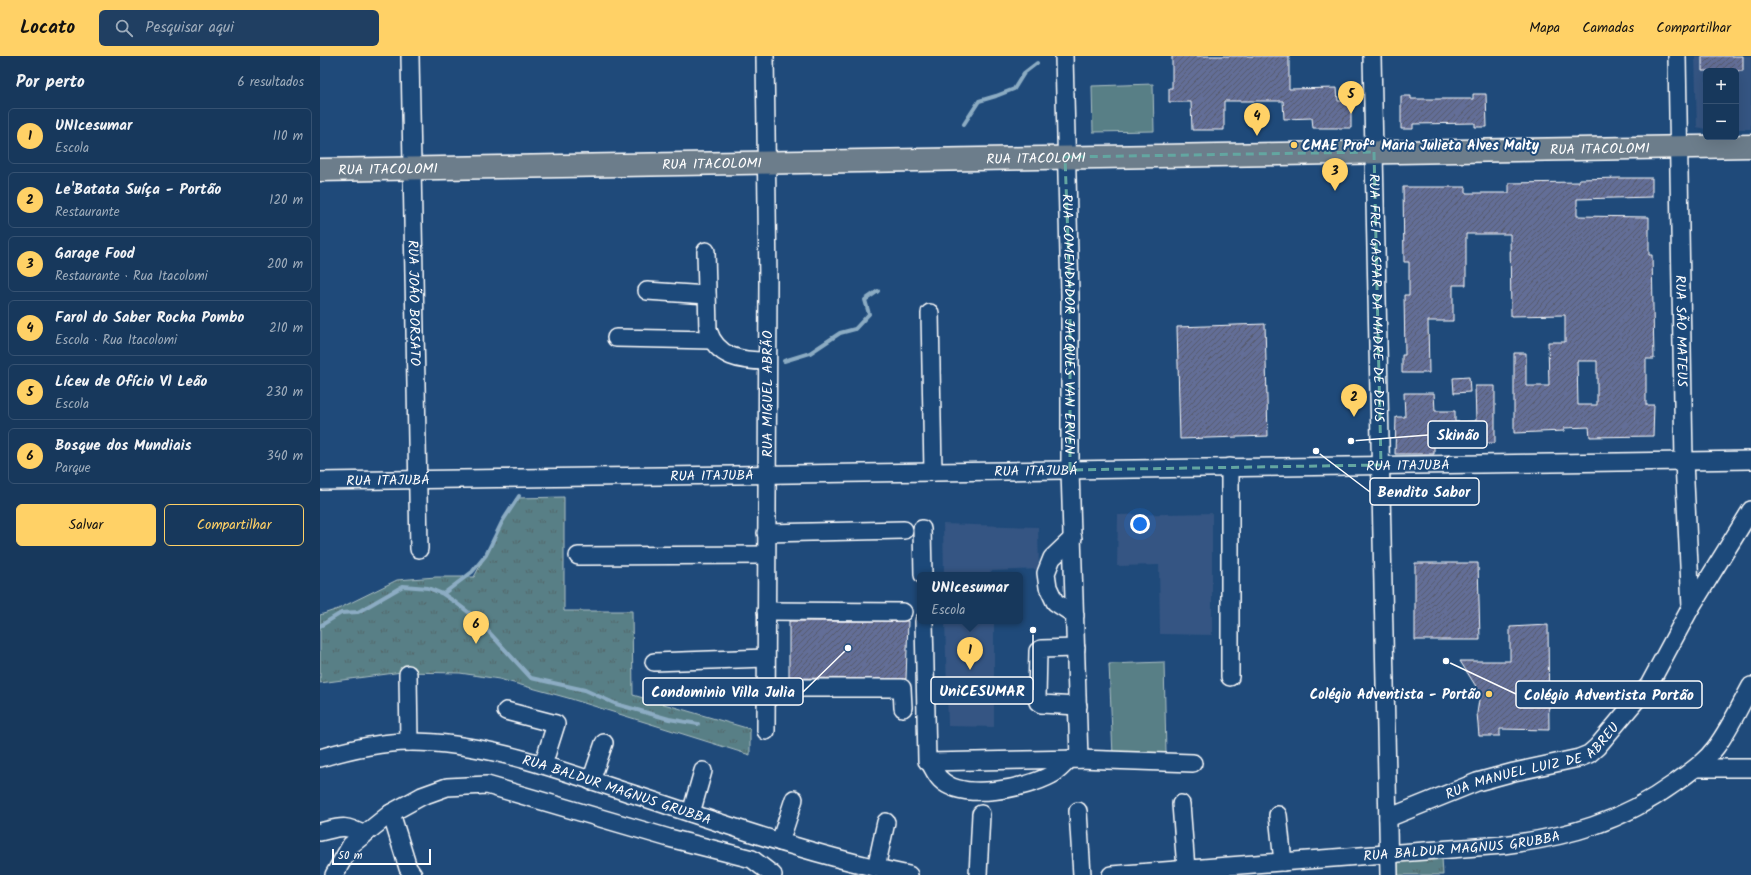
<!DOCTYPE html>
<html lang="pt">
<meta charset="utf-8">
<style>
:root{--surface:#17385c;--page:#203f62;--text:#f1f3f6;--muted:#9eacbb;--line:#365272;--accent:#ffd166}
body{margin:0;font-family:Kalam,sans-serif;background:var(--page);color:var(--text)}
.controls{position:absolute;right:12px;top:12px;display:grid;overflow:hidden;border-radius:6px;box-shadow:0 4px 16px #0002}
.controls button{width:36px;height:36px;display:grid;place-items:center;padding:0;border:0;border-bottom:1px solid var(--line);background:var(--surface);color:var(--text);font:20px sans-serif}
.scale{position:absolute;left:12px;bottom:10px;width:99px;box-sizing:border-box;padding-left:4px;border:2px solid #fff;border-top:0;font-size:11px;line-height:14px;white-space:nowrap;color:#fff;-webkit-text-stroke:3px #1f4a7a;paint-order:stroke}
.you{position:absolute;left:820px;top:468px;width:14px;height:14px;margin:-10px;border:3px solid #fff;border-radius:50%;background:#1a73e8;box-shadow:0 0 0 6px #1a73e833}
.badge{display:grid;place-items:center;width:26px;height:26px;border-radius:50%;background:var(--accent);color:#111;font-size:13px;font-weight:700}
.pin{position:absolute;translate:-50% -33px;filter:drop-shadow(0 1px 2px #0008)}
.pin::after{content:'';position:absolute;top:21px;width:14px;height:12px;background:inherit;clip-path:polygon(0 0,100% 0,50% 100%)}
.popup{position:absolute;left:597px;top:516px;width:106px;height:52px;box-sizing:border-box;display:grid;place-content:center;border-radius:6px;background:var(--surface);filter:drop-shadow(0 1px 3px #0005);font-size:13px;white-space:nowrap;color:var(--muted)}
.popup b{font-size:15px;color:var(--text)}
.popup::after{content:'';position:absolute;left:50%;top:100%;margin-left:-8px;border:8px solid transparent;border-top-color:var(--surface)}
.list{margin:0;padding:0;list-style:none}
h2{display:flex;justify-content:space-between;align-items:center;height:52px;margin:0;padding:0 16px;font-size:17px}
h2 small{font-size:13px;font-weight:400;color:var(--muted)}
.list li{display:grid;grid-template-columns:26px 1fr auto;gap:12px;align-items:center;box-sizing:border-box;height:56px;margin:0 8px 8px;padding:0 8px;border:1px solid var(--line);border-radius:6px}
.list b{display:block;font-size:15px;white-space:nowrap}
.list p{margin:0;font-size:13px;white-space:nowrap;color:var(--muted)}
.list em{font-size:13px;font-style:normal;color:var(--muted)}
.actions{display:flex;gap:8px;padding:12px 16px}
.actions a{flex:1;padding:9px 0;border:1px solid var(--accent);border-radius:6px;text-align:center;font-size:14px;color:var(--accent)}
.actions .main{background:var(--accent);color:#111}
.icon{flex:none;width:22px;height:22px;fill:none;stroke:currentColor;stroke-width:2;stroke-linecap:round;stroke-linejoin:round}
.map{position:relative;flex:none;width:1431px;height:819px;overflow:hidden}
header{display:flex;align-items:center;gap:24px;box-sizing:border-box;height:56px;padding:0 20px;background:var(--accent);color:#111}
header strong{font-size:19px}
nav{display:flex;gap:22px;margin-inline-start:auto;font-size:14px}
.search{width:280px;height:36px;background:var(--page);display:flex;align-items:center;gap:10px;box-sizing:border-box;padding:0 14px;border-radius:6px;color:var(--muted);font-size:15px}
main{display:flex}
aside{flex:1;background:var(--surface)}
.map>svg:first-child{display:block}
.built{fill:#345583}
.green{fill:#587f86;stroke:#acbfc2}
.park{fill:url(#park-tufts);stroke:#acbfc2}
.lines{fill:none;stroke-linecap:round;stroke-linejoin:round}
.stream{stroke:#8cacc3;stroke-width:4}
.building{fill:url(#building-hatch);stroke:#fff;fill-rule:evenodd}
.minor-casing{stroke:#fff;stroke-width:20}
.major-casing{stroke:#fff;stroke-width:25}
.minor{stroke:#1f4a7a;stroke-width:17}
.major{stroke:#6c7d8b;stroke-width:22}
.marked{fill:none;stroke:#63a6a1;stroke-width:3;stroke-dasharray:8 5;stroke-linejoin:round}
.poi-dot{fill:#ffd166;stroke:#1f4a7a;stroke-width:1.5}
.labels{text-anchor:middle;stroke-width:4;stroke-linejoin:round;paint-order:stroke}
.poi-label{font-size:14px;font-weight:bold;fill:#fff;stroke:#1f4a7a;text-anchor:start}
.street-label{font-size:14px;fill:#fff;stroke:#1f4a7a}
.leader{fill:none;stroke:#fff;stroke-width:1.5}
.callout-dot{fill:#fff;stroke:#1f4a7a;stroke-width:1.5}
.callout{fill:#1f4a7a;stroke:#fff;stroke-width:1.5}
.callout-label{font-size:15px;text-anchor:middle;font-weight:bold;fill:#fff}
</style>
<header>
<strong>Locato</strong>
<div class="search"><svg class="icon" aria-label="search" viewBox="0 0 24 24"><circle cx="10" cy="10" r="6"/><path d="M15 15l6 6"/></svg>Pesquisar aqui</div>
<nav><a>Mapa</a><a>Camadas</a><a>Compartilhar</a></nav>
</header>
<main>
<aside>
<h2>Por perto<small>6 resultados</small></h2>
<ul class="list">
<li><span class="badge">1</span><div><b>UNIcesumar</b><p>Escola</p></div><em>110 m</em></li>
<li><span class="badge">2</span><div><b>Le'Batata Suíça - Portão</b><p>Restaurante</p></div><em>120 m</em></li>
<li><span class="badge">3</span><div><b>Garage Food</b><p>Restaurante · Rua Itacolomi</p></div><em>200 m</em></li>
<li><span class="badge">4</span><div><b>Farol do Saber Rocha Pombo</b><p>Escola · Rua Itacolomi</p></div><em>210 m</em></li>
<li><span class="badge">5</span><div><b>Líceu de Ofício Vl Leão</b><p>Escola</p></div><em>230 m</em></li>
<li><span class="badge">6</span><div><b>Bosque dos Mundiais</b><p>Parque</p></div><em>340 m</em></li>
</ul>
<div class="actions"><a class="main">Salvar</a><a>Compartilhar</a></div>
</aside>
<div class="map">
<svg width="1431" height="819" viewBox="0 0 1431 819">
<defs>
<pattern id="park-tufts" width="24" height="20" patternUnits="userSpaceOnUse"><rect width="24" height="20" fill="#587f86"/><path d="M3 7l-1-3M5 7V3M7 7l1-3M15 17l-1-3M17 17v-4M19 17l1-3" fill="none" stroke="#526669"/></pattern>
<pattern id="building-hatch" width="6" height="6" patternUnits="userSpaceOnUse"><rect width="6" height="6" fill="#646e97"/><path d="M-1 1l2-2M0 6l6-6M5 7l2-2" fill="none" stroke="#565a6a"/></pattern>
</defs>
<rect width="100%" height="100%" fill="#1f4a7a"/>
<filter id="ink" filterUnits="userSpaceOnUse"><feTurbulence type="fractalNoise" baseFrequency=".025" numOctaves="2"/><feDisplacementMap in="SourceGraphic" scale="8" xChannelSelector="R" yChannelSelector="G"/><feConvolveMatrix kernelMatrix="1 2 1 2 8 2 1 2 1" color-interpolation-filters="sRGB"/></filter>
<g filter="url(#ink)">
<path class="built" d="M1375 0H1431V73H1416V15H1386V73L1377 71Z
M892 457V579L840 578 839 509 797 510 798 459Z
M623 468 718 471 719 513 671 515 670 519H624Z
M625 565H674V671L628 670Z"/>
<path class="green" d="M833 28 834 75 773 76 772 30Z
M844 606 846 697 793 700 789 608Z"/>
<path class="park" d="M244 441V555H312L313 639 430 673V699L248 642 179 623 140 617 82 616 0 627V559L18 553 77 524 116 521H154L196 442Z
M1122 801 1123 819H1078V805Z"/>
<g class="lines">
<path class="stream" d="M644 68 659 45 676 40 694 33 704 17 717 7
M464 305 490 297 520 277 535 273 549 258 545 244 558 235
M123 538 152 516 166 499 182 466 199 440
M0 570 21 557 38 556 83 530 108 532 123 538 135 546 156 562 211 622 265 634 296 648 349 663 378 668"/>
</g>
<path class="building" d="M852 0H969V33L1017 32 1018 45H1031V72H993L992 62 964 63 963 45H904V74H872L871 46H849V32H852Z
M1382 0H1423V15H1382Z
M1153 38H1166L1167 71H1155V67L1093 68V73H1081V40H1091V43H1153Z
M1300 122H1332V141L1257 143V160L1329 161V199H1332L1334 303H1326V349H1334L1333 380 1270 381 1269 371 1244 372V375L1194 377V297H1206V330H1229L1228 286H1245V259L1191 260 1190 178H1146V229H1133V265H1108L1109 317H1082V299H1085L1084 239H1089V206H1084L1083 131H1146V137H1189V127L1259 126V123ZM1257 305H1277V349H1258Z
M945 268 948 380 860 383 857 271Z
M1149 321 1150 336 1134 337 1133 322Z
M1155 330H1175V387L1135 388V379H1114V398H1075L1076 361H1085L1084 337H1114L1115 355H1135V366L1156 365Z
M1095 507H1158L1160 584H1095Z
M469 565H588L586 623 469 622Z
M1228 569 1229 674 1180 673V680H1159L1157 657 1159 644 1157 632 1140 605H1190V571Z"/>
<g class="lines">
<g class="minor-casing">
<g id="minor">
<path id="s1" d="M90 0 99 493"/>
<path d="M445 0 448 225 446 675"/>
<path id="s2" d="M744 0 750 239V414L759 703"/>
<path id="s3" d="M1052 0 1069 819"/>
<path id="s4" d="M1357 0 1364 405 1371 551"/>
<path d="M386 195 388 274C397 302 421 305 447 305"/>
<path d="M327 235 387 239"/>
<path d="M610 257 613 416"/>
<path d="M296 282 391 284"/>
<path id="s5" d="M0 425 1431 404"/>
<path d="M602 473 603 519"/>
<path d="M446 477 584 474"/>
<path d="M753 482 732 502 726 517 728 531 735 546 755 559"/>
<path d="M258 500 446 499"/>
<path d="M446 555 583 556"/>
<path d="M604 565 607 705 608 706 759 703 873 707"/>
<path d="M756 592 721 593 718 595 717 642 718 646 721 648 758 650"/>
<path d="M334 606 446 602"/>
<path d="M88 618 89 686"/>
<path d="M910 621V411"/>
<path d="M446 632H582L583 652"/>
<path d="M186 655 236 668 223 709"/>
<path id="s6" d="M0 702C30 693 59 686 90 686 171 686 246 717 322 741 410 770 498 801 589 819"/>
<path d="M610 707C613 712 616 719 620 723 642 746 707 732 731 719 738 716 744 708 750 703"/>
<path d="M1376 712H1431"/>
<path d="M271 725 284 687"/>
<path d="M861 748 866 813"/>
<path d="M758 755 762 819"/>
<path d="M71 757 88 812 93 819"/>
<path d="M371 757 383 715"/>
<path d="M958 759 963 806"/>
<path id="s7" d="M1068 762 1157 726 1194 716 1259 702 1269 698 1277 691 1329 629 1371 551 1431 454"/>
<path d="M0 776C21 771 24 768 44 779"/>
<path d="M460 786 474 743"/>
<path d="M556 812 566 766"/>
<path d="M14 819 31 789 71 757 102 740 127 731 167 729 349 782 432 803 453 819"/>
<path d="M658 819 661 758"/>
<path id="s8" d="M791 819 1183 789C1249 781 1301 766 1355 727 1370 716 1385 706 1396 691 1410 672 1420 650 1431 630"/>
</g>
</g>
<g class="major-casing">
<g id="major">
<path id="s9" d="M0 114 1431 90"/>
</g>
</g>
<use href="#minor" class="minor"/>
<use href="#major" class="major"/>
</g>
</g>
<path class="marked" d="M1054 96 1061 409 750 414V239L745 101Z"/>
<g class="poi-dot">
<circle cx="974" cy="89" r="4"/>
<circle cx="1169" cy="638" r="4"/>
</g>
<g class="labels">
<g class="poi-label">
<text x="982" y="94">CMAE Profª Maria Julieta Alves Malty</text>
<text x="1161" y="643" text-anchor="end">Colégio Adventista - Portão</text>
</g>
<g class="street-label">
<text dy="5" stroke="none"><textPath href="#s9" startOffset="1280">RUA ITACOLOMI</textPath></text>
<text dy="5" stroke="none"><textPath href="#s9" startOffset="716">RUA ITACOLOMI</textPath></text>
<text dy="5" stroke="none"><textPath href="#s9" startOffset="392">RUA ITACOLOMI</textPath></text>
<text dy="5" stroke="none"><textPath href="#s9" startOffset="68">RUA ITACOLOMI</textPath></text>
<text dy="5" stroke="none"><textPath href="#s3" startOffset="242">RUA FREI GASPAR DA MADRE DE DEUS</textPath></text>
<text dy="5" stroke="none"><textPath href="#s1" startOffset="247">RUA JOÃO BORSATO</textPath></text>
<text dy="5" stroke="none"><textPath href="#s2" startOffset="268">RUA COMENDADOR JACQUES VAN ERVEN</textPath></text>
<text dy="5" stroke="none"><textPath href="#s4" startOffset="275">RUA SÃO MATEUS</textPath></text>
<text transform="translate(447 338) rotate(-90)" y="5">RUA MIGUEL ABRÃO</text>
<text dy="5" stroke="none"><textPath href="#s5" startOffset="1088">RUA ITAJUBÁ</textPath></text>
<text dy="5" stroke="none"><textPath href="#s5" startOffset="716">RUA ITAJUBÁ</textPath></text>
<text dy="5" stroke="none"><textPath href="#s5" startOffset="392">RUA ITAJUBÁ</textPath></text>
<text dy="5" stroke="none"><textPath href="#s5" startOffset="68">RUA ITAJUBÁ</textPath></text>
<text dy="5" stroke="none"><textPath href="#s7" startOffset="157">RUA MANUEL LUIZ DE ABREU</textPath></text>
<text dy="5" stroke="none"><textPath href="#s6" startOffset="305">RUA BALDUR MAGNUS GRUBBA</textPath></text>
<text dy="5" stroke="none"><textPath href="#s8" startOffset="352">RUA BALDUR MAGNUS GRUBBA</textPath></text>
</g>
</g>
<path class="leader" d="M1031 385L1108 379M996 395L1050 436M713 574L713 634M528 592L483 636M1126 605L1196 638"/>
<g class="callout-dot">
<circle cx="1031" cy="385" r="4"/>
<circle cx="996" cy="395" r="4"/>
<circle cx="713" cy="574" r="4"/>
<circle cx="528" cy="592" r="4"/>
<circle cx="1126" cy="605" r="4"/>
</g>
<g class="callout">
<rect x="1108" y="365" width="59" height="27" rx="4"/>
<rect x="1050" y="422" width="109" height="27" rx="4"/>
<rect x="611" y="621" width="102" height="27" rx="4"/>
<rect x="323" y="622" width="160" height="27" rx="4"/>
<rect x="1196" y="625" width="186" height="27" rx="4"/>
</g>
<g class="callout-label">
<text x="1138" y="384">Skinão</text>
<text x="1104" y="441">Bendito Sabor</text>
<text x="662" y="640">UniCESUMAR</text>
<text x="403" y="641">Condominio Villa Julia</text>
<text x="1289" y="644">Colégio Adventista Portão</text>
</g>
</svg>
<div class="controls">
<button>+</button>
<button>−</button>
</div>
<div class="scale">50 m</div>
<div class="you"></div>
<div class="pin badge" style="left:650px;top:614px">1</div>
<div class="popup"><b>UNIcesumar</b>Escola</div>
<div class="pin badge" style="left:1034px;top:361px">2</div>
<div class="pin badge" style="left:1015px;top:135px">3</div>
<div class="pin badge" style="left:937px;top:80px">4</div>
<div class="pin badge" style="left:1031px;top:58px">5</div>
<div class="pin badge" style="left:156px;top:588px">6</div>
</div>
</main>
